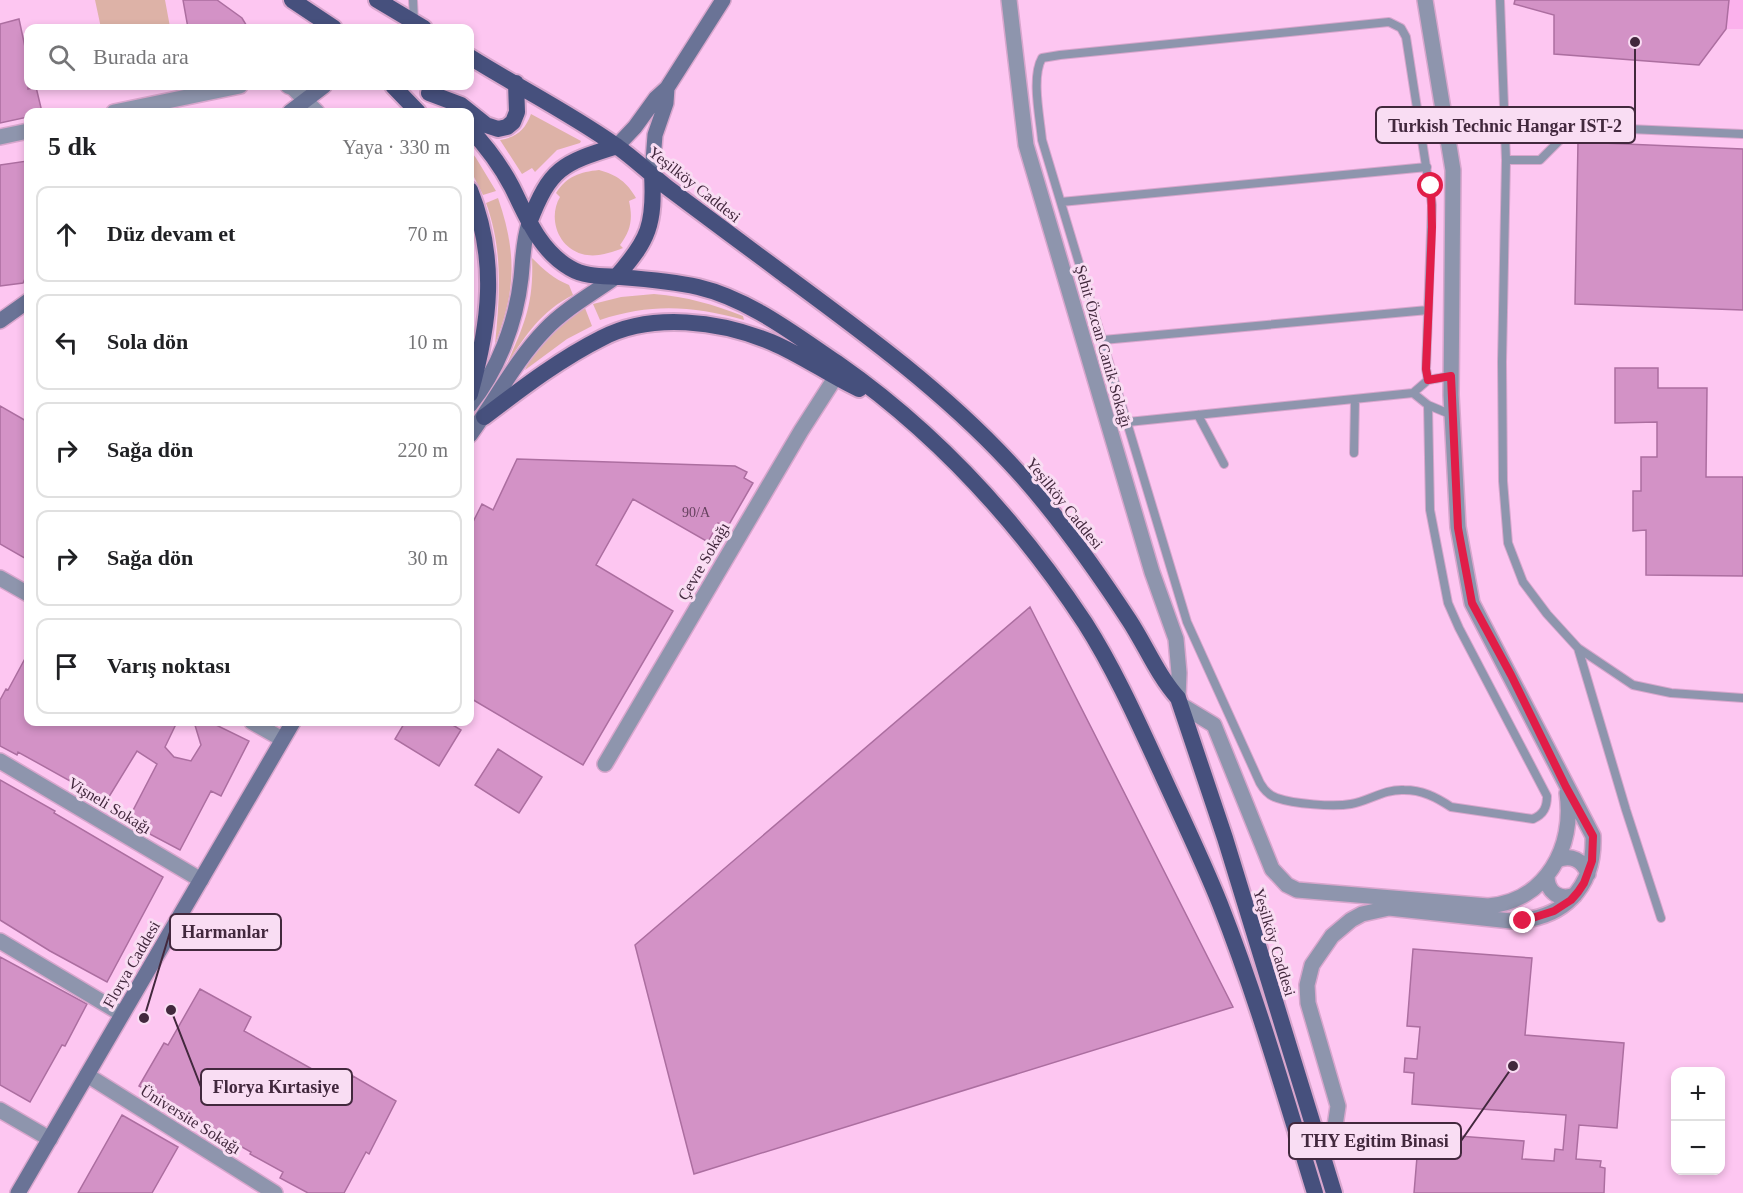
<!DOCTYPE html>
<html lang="tr">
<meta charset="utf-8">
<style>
:root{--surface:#fff;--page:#f2f2f2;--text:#202124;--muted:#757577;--line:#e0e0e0}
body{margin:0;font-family:Georgia,serif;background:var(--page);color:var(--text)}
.controls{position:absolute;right:18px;bottom:18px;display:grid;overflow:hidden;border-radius:12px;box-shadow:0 3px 9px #0003}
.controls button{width:54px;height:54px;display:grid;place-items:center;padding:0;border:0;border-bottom:2px solid var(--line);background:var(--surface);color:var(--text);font:30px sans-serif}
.stop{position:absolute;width:18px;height:18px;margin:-14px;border:4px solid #e11d48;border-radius:50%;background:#fff}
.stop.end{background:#e11d48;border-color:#fff;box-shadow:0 2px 6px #0008}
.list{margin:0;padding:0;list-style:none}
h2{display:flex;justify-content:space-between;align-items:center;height:78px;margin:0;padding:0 24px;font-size:26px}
h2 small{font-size:20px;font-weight:400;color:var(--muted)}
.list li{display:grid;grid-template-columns:39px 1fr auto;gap:18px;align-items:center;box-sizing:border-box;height:96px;margin:0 12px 12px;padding:0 12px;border:2px solid var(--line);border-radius:12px}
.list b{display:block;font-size:22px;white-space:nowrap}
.list em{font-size:20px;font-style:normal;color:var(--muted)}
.icon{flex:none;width:33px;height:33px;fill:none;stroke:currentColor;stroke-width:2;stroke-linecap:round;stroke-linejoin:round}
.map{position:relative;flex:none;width:1743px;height:1193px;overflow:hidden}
.search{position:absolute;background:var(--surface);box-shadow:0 3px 9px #0003;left:24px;top:24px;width:450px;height:66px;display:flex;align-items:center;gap:15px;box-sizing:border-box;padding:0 21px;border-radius:12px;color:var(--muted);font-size:22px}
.panel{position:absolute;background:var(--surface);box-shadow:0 3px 9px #0003;left:24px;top:108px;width:450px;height:618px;border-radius:12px}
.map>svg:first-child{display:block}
.built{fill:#fbb1ec}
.green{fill:#ddb2a7}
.building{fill:#d392c6;stroke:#ac6ea0;stroke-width:1.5}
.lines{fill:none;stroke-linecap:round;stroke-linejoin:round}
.service-casing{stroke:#d8a6cd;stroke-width:10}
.minor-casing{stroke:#d8a6cd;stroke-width:18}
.secondary-casing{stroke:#d8a6cd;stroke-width:18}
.trunk-casing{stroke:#d8a6cd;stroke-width:20}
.service{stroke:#8e95ad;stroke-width:8}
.minor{stroke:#8e95ad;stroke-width:15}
.secondary{stroke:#6a7396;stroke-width:15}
.trunk{stroke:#46507d;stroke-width:16}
.route{stroke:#e11d48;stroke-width:8}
.labels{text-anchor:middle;stroke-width:6;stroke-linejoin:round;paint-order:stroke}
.number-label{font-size:14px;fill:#66425f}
.street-label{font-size:16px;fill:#42283d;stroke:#f9ddf3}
.leader{fill:none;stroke:#42283d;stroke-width:2}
.callout-dot{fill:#42283d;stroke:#f9ddf3;stroke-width:2}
.callout{fill:#f9ddf3;stroke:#42283d;stroke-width:2}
.callout-label{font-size:18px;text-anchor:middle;font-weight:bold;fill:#42283d}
</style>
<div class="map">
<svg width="1743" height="1193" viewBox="0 0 1743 1193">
<rect width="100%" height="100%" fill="#fdc6f1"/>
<path class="built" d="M1729 0H1743V29H1726Z"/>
<path class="green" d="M95 0H165L170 27 159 28H101Z
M531 114 581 141 580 143 557 150 535 172 532 168 522 174 500 140C517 137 525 130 531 114Z
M470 150 476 158 496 191 483 195 470 169Z
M599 170C617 175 627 182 636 198L629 201C633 219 631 230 620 245L623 248C610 253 596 258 582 254 557 247 548 217 560 197L556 193C567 176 580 172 599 170Z
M498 198C517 253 516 291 495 344 500 296 503 249 486 203Z
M532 258C544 270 554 279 569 285L573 295C541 311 524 337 506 366 524 325 534 304 532 258Z
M654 294C688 297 712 304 743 316L744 320C692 306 652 303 600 320L593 304 621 297Z
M585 308 592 326 567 339 525 370C537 343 560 325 585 308Z"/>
<path class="building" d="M183 0H217L242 18 248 28H188Z
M1515 0H1729L1726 29 1699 65 1554 54V15L1514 4Z
M19 19 28 61V89L36 87 42 112H28V117L0 123V24Z
M1578 142 1743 149V310L1575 304Z
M27 161 28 272 23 283 0 286V165Z
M1615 368H1658V388H1707L1706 477H1743V576L1646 575V530L1633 531V491H1641V457H1657V422L1615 423Z
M0 406 28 422V560L0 544Z
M517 459 735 466 747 472 744 478 753 483 727 528 718 523 708 542 633 499 596 565 673 611 583 765 470 698V528L482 504 493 510Z
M1030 607 1233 1007 694 1174 635 945Z
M28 653V722H177L165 747 174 757 191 761 201 745 194 722H210L249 741 221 796 211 791 180 850 127 822 157 764 137 751 104 805 71 784 72 782 18 752 17 755 0 746V700L6 689 8 690Z
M405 722H448L461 730 439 766 395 739Z
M498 749 542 777 519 813 475 785Z
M0 780 55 811 54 813 163 877 107 982 50 951 0 920Z
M1413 949 1532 958 1525 1035 1624 1043 1617 1128 1579 1125 1576 1159 1601 1161 1600 1167 1605 1168 1604 1193H1414L1419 1133 1524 1141 1522 1159 1554 1161 1555 1149 1563 1150 1566 1115 1412 1104 1414 1073 1404 1072 1405 1058 1417 1059 1420 1027 1407 1026Z
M0 957 87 1004 65 1046 62 1045 30 1102 0 1085Z
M200 989 251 1017 244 1031 346 1088 353 1076 396 1101 369 1154 366 1152 344 1193H308L280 1178 283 1172 250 1154 251 1152 217 1133 218 1131 139 1086 164 1043 168 1045Z
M122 1115 178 1147 152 1193H78Z"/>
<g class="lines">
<g class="service-casing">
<path id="service" d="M413 0 414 21
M1500 0 1506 160 1502 362 1503 481 1508 543 1523 582 1547 614 1578 648 1633 685 1671 693 1743 698
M1506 160H1540L1568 132 1606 128 1743 134
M1061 202 1427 167
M1103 340 1428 310
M1413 393 1428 405 1452 415
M1428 405 1430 510 1448 603 1459 628 1547 796C1547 807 1544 814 1533 819L1451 807C1436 797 1422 790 1404 790 1384 789 1369 801 1351 804 1333 807 1294 804 1277 798 1270 796 1264 790 1260 783L1187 622 1042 140C1040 118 1031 77 1042 58L1060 55 1389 22 1401 28 1406 37 1432 205 1426 369 1428 380
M1198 415 1224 464
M1128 422 1413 393 1428 380 1451 376
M1354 453 1355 399
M1578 648 1626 810 1661 918"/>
</g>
<g class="minor-casing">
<path id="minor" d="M1009 0 1026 145 1152 572 1176 639 1179 673 1178 698
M288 86 293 88 317 112
M114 112 240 86
M0 137 28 131
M0 578 28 594
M1181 705 1214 725 1272 869 1287 885 1297 890 1488 906C1546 901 1575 847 1567 793
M252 722 282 739
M0 761 201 880
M605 764 801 431 835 378
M1557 860C1571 854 1583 860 1588 874
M1547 876C1547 892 1559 901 1575 895
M0 941 122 1014
M87 1075 275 1193
M0 1110 50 1139
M1322 1154 1335 1126 1338 1106 1308 1003 1307 985 1312 965 1332 936 1351 920 1362 914 1389 908 1511 921C1563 920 1595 888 1593 836L1472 603 1458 527 1451 395 1453 170 1425 0"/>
</g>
<g class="secondary-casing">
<path id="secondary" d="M290 112 324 86
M617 146 635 127 656 98 667 88 723 0
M652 174 655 135 666 103 667 88
M0 321 28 301
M470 405C498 370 516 323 521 278 523 259 523 241 529 223
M470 435C495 401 515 361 545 330 565 309 592 294 616 277
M18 1193 293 722"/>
</g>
<g class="trunk-casing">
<path id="trunk" d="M292 0 334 28
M377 0 424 28
M470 57C518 87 568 112 615 145 634 158 650 174 668 188 706 216 743 244 781 272 861 331 941 389 1009 462 1054 510 1093 565 1129 620 1146 646 1158 676 1178 698L1225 838 1334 1193
M393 86 418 112
M429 93 461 105 486 125 498 129 507 127 513 122 517 112 516 83
M470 129C486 146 501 166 512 187 527 217 539 250 570 268 585 277 602 276 619 277 645 279 672 281 698 287 749 299 794 334 837 363 936 432 1019 523 1085 623 1115 670 1138 722 1161 772 1181 816 1202 859 1220 904 1257 998 1285 1096 1315 1193
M470 190C498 260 490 323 470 394
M529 223C550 168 562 163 617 146
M616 277C649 240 655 224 652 174
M484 417C521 389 560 359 602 338 652 312 720 321 771 342 802 355 829 375 859 389"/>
</g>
<use href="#service" class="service"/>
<use href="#minor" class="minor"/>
<use href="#secondary" class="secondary"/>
<use href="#trunk" class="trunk"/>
</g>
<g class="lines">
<path class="route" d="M1431 186 1432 227 1426 369 1428 380 1451 376 1458 528 1472 603 1511 675 1566 787 1593 836 1592 861 1584 883 1578 892 1571 900 1554 911 1523 921"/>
</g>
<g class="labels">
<g class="number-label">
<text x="696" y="517">90/A</text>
</g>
<g class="street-label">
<text transform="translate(695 184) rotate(38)" y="6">Yeşilköy Caddesi</text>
<text transform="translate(1104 346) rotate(74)" y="6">Şehit Özcan Canik Sokağı</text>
<text transform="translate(1065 503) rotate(51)" y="6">Yeşilköy Caddesi</text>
<text transform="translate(703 561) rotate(-60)" y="6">Çevre Sokağı</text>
<text transform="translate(110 805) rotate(31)" y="6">Vişneli Sokağı</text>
<text transform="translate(1275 942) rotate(73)" y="6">Yeşilköy Caddesi</text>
<text transform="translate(131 964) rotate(-60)" y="6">Florya Caddesi</text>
<text transform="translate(191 1119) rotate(32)" y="6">Üniversite Sokağı</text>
</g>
</g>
<path class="leader" d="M1635 42L1635 125M144 1018L170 932M171 1010L201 1087M1513 1066L1461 1141"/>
<g class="callout-dot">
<circle cx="1635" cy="42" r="6"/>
<circle cx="144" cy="1018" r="6"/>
<circle cx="171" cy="1010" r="6"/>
<circle cx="1513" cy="1066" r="6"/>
</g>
<g class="callout">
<rect x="1376" y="107" width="259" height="36" rx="6"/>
<rect x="170" y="914" width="111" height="36" rx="6"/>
<rect x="201" y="1069" width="151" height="36" rx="6"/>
<rect x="1289" y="1123" width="172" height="36" rx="6"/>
</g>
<g class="callout-label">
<text x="1505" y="132">Turkish Technic Hangar IST-2</text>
<text x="225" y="938">Harmanlar</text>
<text x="276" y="1093">Florya Kırtasiye</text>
<text x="1375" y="1147">THY Egitim Binasi</text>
</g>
</svg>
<div class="controls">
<button>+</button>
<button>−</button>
</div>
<div class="stop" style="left:1431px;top:186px"></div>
<div class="stop end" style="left:1523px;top:921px"></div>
<div class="search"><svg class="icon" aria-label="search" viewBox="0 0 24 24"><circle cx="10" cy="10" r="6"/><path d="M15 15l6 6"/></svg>Burada ara</div>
<section class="panel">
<h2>5 dk<small>Yaya · 330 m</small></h2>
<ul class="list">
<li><svg class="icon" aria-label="ahead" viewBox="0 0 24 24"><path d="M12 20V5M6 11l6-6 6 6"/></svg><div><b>Düz devam et</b></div><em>70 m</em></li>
<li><svg class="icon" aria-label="left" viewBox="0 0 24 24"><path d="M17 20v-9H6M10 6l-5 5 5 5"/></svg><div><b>Sola dön</b></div><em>10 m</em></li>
<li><svg class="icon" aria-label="right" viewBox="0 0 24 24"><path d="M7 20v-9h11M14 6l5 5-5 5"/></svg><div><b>Sağa dön</b></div><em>220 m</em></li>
<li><svg class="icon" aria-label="right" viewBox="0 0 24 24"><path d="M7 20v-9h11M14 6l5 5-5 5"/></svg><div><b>Sağa dön</b></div><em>30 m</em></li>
<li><svg class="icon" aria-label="arrive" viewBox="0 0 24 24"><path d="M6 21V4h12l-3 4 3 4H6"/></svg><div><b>Varış noktası</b></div></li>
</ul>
</section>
</div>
